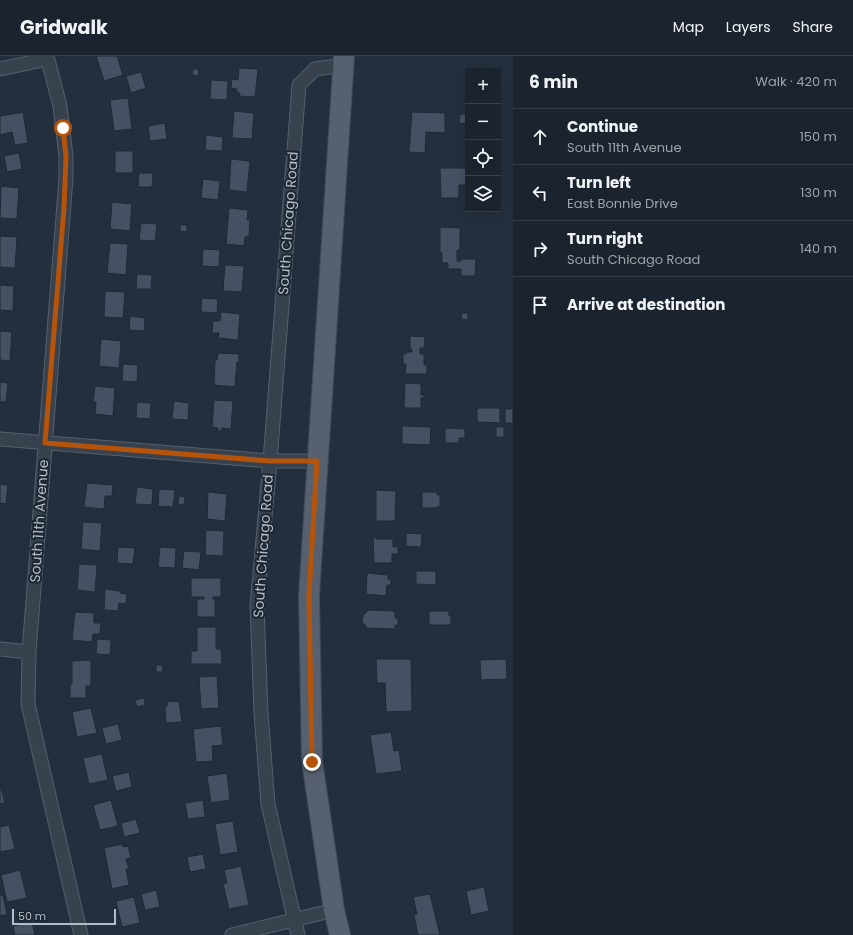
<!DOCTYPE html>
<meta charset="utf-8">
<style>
:root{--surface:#1b232e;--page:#242b36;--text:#f1f3f6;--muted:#a0a4aa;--line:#39404a}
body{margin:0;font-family:Poppins,sans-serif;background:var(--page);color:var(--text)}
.controls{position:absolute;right:12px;top:12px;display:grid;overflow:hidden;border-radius:0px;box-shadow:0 4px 16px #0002}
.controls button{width:36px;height:36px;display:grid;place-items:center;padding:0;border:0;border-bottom:1px solid var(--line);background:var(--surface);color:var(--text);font:20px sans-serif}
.scale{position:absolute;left:12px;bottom:10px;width:104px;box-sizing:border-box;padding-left:4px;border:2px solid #b4bcc9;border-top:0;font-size:11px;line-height:14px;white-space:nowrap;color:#b4bcc9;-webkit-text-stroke:3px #1d2633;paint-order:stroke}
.stop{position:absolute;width:12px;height:12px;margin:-9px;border:3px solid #b45309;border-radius:50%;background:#fff}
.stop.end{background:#b45309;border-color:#fff;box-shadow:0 1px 4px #0008}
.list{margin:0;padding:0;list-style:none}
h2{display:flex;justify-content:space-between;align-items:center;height:52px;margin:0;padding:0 16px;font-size:17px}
h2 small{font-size:13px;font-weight:400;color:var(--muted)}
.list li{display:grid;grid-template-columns:26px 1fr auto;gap:12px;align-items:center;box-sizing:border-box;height:56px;padding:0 16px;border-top:1px solid var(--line)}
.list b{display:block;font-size:15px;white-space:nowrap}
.list p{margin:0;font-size:13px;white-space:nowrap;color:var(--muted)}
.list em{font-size:13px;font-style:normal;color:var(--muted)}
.icon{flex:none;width:22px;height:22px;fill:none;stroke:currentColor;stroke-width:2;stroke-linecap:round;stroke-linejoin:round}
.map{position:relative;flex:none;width:513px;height:879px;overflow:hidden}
header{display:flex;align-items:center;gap:24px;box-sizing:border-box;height:56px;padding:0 20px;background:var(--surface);border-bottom:1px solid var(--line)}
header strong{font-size:19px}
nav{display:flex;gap:22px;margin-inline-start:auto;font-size:14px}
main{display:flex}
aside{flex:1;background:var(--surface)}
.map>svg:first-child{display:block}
.building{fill:#455162;stroke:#1f2835}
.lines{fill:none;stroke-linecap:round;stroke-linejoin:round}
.minor-casing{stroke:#565f6c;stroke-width:15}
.primary-casing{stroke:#414a57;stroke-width:22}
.minor{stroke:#38414e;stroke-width:13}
.primary{stroke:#56606e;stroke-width:20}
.route{stroke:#b45309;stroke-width:5}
.labels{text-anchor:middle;stroke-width:4;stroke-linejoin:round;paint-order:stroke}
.street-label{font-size:14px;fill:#b4bcc9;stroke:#1d2633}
</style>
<header>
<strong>Gridwalk</strong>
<nav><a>Map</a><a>Layers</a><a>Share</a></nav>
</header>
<main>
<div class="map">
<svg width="513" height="879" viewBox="0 0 513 879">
<rect width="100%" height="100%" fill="#242f3e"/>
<path class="building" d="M96 0H117L123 19 104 25Z
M239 12 258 13 255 41 239 40 240 37H237V33L231 32 232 23 238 24Z
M193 13H199L198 20 192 19Z
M141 16 146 32 131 37 126 20Z
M211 24 228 25 227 44 210 43Z
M128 42 132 73 114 75 110 44Z
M234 55 254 57 252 83 232 82Z
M23 56 28 87 15 89 12 76 0 79V60Z
M412 56 445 57V77L426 76 425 97 409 96Z
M460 58H468V68L459 67Z
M165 67 167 83 150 85 148 70Z
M206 79 223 81 222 95 205 94Z
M115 95H133V117H115Z
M19 97 22 113 7 116 4 100Z
M231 103 250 105 247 136 229 134Z
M440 112H468V129H459V142H441Z
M139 117H153L152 131H138Z
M203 123 220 125 218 144 201 142Z
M1 130 19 132 17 163 0 162Z
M112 146 132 148 130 175 110 173Z
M229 152 248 154 247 164H250L249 180 245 181 244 190 226 188Z
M141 167 157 168 155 185 139 184Z
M180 169H187V176L180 175Z
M440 171 460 172V194H457V205H461V203H476L475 220H461V213H448V207H442V197H440Z
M0 180 17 181 15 212 0 211Z
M110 187 128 188 126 219 107 217Z
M203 193 220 194 219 211 202 210Z
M225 209 244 210 242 236 223 235Z
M137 218 152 219 151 233H136Z
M0 229 14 230 13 255 0 254Z
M105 235 125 236 123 262 104 261Z
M202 242 218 243 217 257 201 256Z
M221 256 240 258 238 284 218 282 219 277H212L213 265H220Z
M462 257H468V264L461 263Z
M130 260 145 262 144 275 129 274Z
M0 275 12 276 10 305 0 304Z
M410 280 425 281 424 292H420V298H424V309H427V318H405L406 308H403V298H406V296H412V293H410Z
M101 283 121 285 119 312 99 310Z
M218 297 239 298V306H237L235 331 214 329 215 304H217Z
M123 308 138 309 137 326 122 325Z
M0 326 8 327 6 346H0Z
M405 327 421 328V339H424V342H421V352H404Z
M95 330 115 332 113 360 95 358 96 346H93Z
M214 344 233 345 231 373 222 372 221 375H217L218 372 212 371Z
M174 345 189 347 188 364 172 363Z
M137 346 151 347 150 363 136 362Z
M477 352H500V367L477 366Z
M505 353H513V367H505Z
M402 370 431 371 430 389 402 388Z
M496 371H504V381H496Z
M445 372 465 373V382H459V387H445Z
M87 427 113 429 112 440H105L104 453 84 451Z
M0 428 8 429 6 448 0 447Z
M137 431 153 433 152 449 135 448Z
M159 433 175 434 173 451 158 450Z
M376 434 396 435 395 465H376Z
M208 436 227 438 225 465 207 463Z
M422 436H437V439H440V451H436V452H422Z
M179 440 185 441 184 449 178 448Z
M83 466 102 467 100 495 81 493Z
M206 474 224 475 223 500 205 499Z
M406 477 422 478 421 491 406 490Z
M373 481H376V483H393V491H398V498H392V507H374Z
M118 491 135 492 133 508 117 507Z
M160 491 176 492 175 512 158 511Z
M184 495 201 496 199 514 182 512Z
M79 508 97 509 95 536 77 534Z
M416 515H436V529L416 528Z
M367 517 388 519V523L391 524V529H387L386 540 366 538Z
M191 522H221V541H213V543H215V561H197V543H204V541H191Z
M105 533 120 535V537L127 538 126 548 119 547 118 555 104 554Z
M367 554 395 555V562H398V569H395V573L366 572V570L362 566 363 559 367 556Z
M429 555H449V560H451V569H429Z
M75 556 94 557V567H101L100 578H93L92 586 72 584Z
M197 571H216V593H221L222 608H191V595H197Z
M97 583 111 584 110 599 96 598Z
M376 603H411L412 655 386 656 385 627H377Z
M506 603 507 623 481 624 480 604Z
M91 604V630H86V642H70V628H72V605Z
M156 609H162L163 616H156Z
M217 620 219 652 201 653 199 621Z
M144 642 145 649 137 651 135 644Z
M179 645 182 666 166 667 165 651 167 650V646Z
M91 652 97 677 77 681 72 656Z
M118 668 122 684 106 688 102 672Z
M221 670 223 689 212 690 213 705 196 706 193 673Z
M391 676 394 695 399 694 402 715 376 718 370 679Z
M102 698 108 724 89 728 83 702Z
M129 716 132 731 116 735 112 720Z
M227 717 230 744 211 747 207 720Z
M0 728 5 747 0 748Z
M111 744 118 770 100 774 93 749Z
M203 744 205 761 188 763 185 747Z
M136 763 140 777 124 781 121 767Z
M233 765 238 796 220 799 215 768Z
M9 769 15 793 0 796V771Z
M122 788 123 791 128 790 131 802 126 803 129 813H126L129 829 112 833 104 792Z
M203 798 206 813 190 816 187 801Z
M241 810 249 849 229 853 223 828 227 827 224 814Z
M20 814 27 842 7 846 1 819Z
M484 831 489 855 471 859 466 835Z
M156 834 160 851 145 854 141 838Z
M430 838 440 879H418L414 859 417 858 413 841Z
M3 839 7 858 0 860V840Z
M134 841 140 867 122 871 116 845Z
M32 866 35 879H15L13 870Z"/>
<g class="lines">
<g class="minor-casing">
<path id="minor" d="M47 0 60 50 66 100V122L29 596 28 648 81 879
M0 13 47 3
M0 383 270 405H317
M0 593 29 596
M232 879 334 854
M298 879 268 748 261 657 257 550 270 405 299 29 315 13 344 9"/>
</g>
<g class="primary-casing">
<path id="primary" d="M340 879 334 854 312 705 309 539 344 0"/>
</g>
<use href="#minor" class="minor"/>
<use href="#primary" class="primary"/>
</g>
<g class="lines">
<path class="route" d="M63 72 66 100 64 152 45 387 270 405H317L309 539 312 706"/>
</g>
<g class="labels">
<g class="street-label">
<text transform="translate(288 167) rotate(-86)" y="5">South Chicago Road</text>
<text transform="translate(39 465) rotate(-86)" y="5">South 11th Avenue</text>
<text transform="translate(263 490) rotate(-86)" y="5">South Chicago Road</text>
</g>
</g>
</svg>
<div class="controls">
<button>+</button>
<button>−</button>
<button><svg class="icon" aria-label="locate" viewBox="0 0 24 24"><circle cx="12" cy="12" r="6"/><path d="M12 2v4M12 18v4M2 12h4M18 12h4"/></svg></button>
<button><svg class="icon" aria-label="layers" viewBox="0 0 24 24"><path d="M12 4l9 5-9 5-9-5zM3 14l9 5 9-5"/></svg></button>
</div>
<div class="scale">50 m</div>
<div class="stop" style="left:63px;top:72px"></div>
<div class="stop end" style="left:312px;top:706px"></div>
</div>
<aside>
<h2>6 min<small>Walk · 420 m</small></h2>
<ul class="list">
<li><svg class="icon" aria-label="ahead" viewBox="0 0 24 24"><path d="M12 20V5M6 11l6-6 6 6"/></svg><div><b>Continue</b><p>South 11th Avenue</p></div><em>150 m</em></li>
<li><svg class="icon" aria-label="left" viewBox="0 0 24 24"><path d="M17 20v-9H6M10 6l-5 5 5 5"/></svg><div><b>Turn left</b><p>East Bonnie Drive</p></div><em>130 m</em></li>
<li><svg class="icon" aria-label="right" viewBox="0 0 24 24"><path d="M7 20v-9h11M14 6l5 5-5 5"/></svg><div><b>Turn right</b><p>South Chicago Road</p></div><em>140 m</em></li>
<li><svg class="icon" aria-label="arrive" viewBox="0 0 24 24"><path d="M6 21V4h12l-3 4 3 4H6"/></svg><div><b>Arrive at destination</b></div></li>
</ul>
</aside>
</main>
